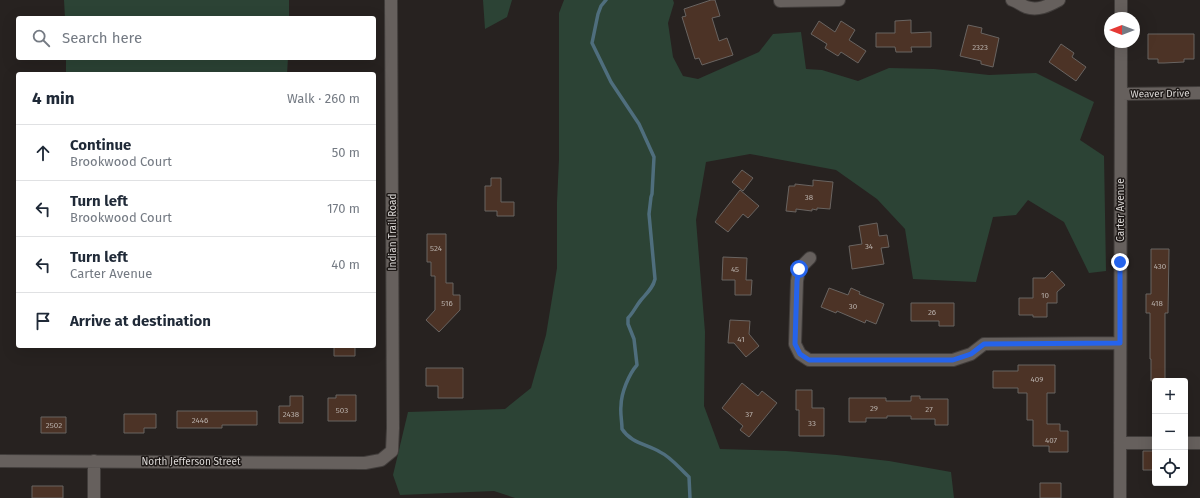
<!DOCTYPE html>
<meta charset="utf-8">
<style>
:root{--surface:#fff;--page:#f2f2f3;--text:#1f2937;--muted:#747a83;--line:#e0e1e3}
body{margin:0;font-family:"Fira Sans",sans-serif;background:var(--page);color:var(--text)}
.controls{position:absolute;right:12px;bottom:12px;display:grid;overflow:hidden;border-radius:4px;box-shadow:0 4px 16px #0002}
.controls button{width:36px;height:36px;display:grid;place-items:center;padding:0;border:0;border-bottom:1px solid var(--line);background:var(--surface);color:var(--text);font:20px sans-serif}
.compass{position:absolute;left:1104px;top:12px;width:36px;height:36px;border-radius:50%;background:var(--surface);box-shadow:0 4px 16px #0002;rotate:270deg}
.stop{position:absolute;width:12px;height:12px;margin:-9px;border:3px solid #2563eb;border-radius:50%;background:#fff}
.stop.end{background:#2563eb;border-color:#fff;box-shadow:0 1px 4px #0008}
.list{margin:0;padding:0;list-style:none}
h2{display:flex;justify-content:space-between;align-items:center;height:52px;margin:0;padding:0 16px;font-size:17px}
h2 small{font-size:13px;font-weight:400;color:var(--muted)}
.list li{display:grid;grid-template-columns:26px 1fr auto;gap:12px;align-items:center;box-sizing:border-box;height:56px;padding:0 16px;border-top:1px solid var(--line)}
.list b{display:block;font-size:15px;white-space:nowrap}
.list p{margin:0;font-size:13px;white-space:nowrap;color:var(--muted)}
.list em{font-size:13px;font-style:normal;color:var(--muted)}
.icon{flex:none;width:22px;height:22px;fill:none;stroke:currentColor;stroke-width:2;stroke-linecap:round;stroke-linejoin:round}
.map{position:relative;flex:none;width:1200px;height:498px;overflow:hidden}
.search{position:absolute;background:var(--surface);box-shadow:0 4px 16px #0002;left:16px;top:16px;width:360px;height:44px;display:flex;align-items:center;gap:10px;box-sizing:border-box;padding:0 14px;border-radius:4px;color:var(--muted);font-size:15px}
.panel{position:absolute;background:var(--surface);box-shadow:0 4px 16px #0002;left:16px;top:72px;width:360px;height:276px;border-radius:4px}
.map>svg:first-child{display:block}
.green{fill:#2c4335}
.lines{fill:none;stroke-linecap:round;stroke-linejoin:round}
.stream{stroke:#4f6e7d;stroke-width:3.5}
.building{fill:#4c3326;stroke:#696461}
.minor-casing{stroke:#413d3b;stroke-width:14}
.minor{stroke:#66605d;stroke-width:12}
.route{stroke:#2563eb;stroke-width:5}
.labels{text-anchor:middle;stroke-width:3;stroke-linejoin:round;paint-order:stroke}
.number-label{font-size:8px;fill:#b7afaa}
.street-label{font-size:10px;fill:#dbd8d6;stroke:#1e1917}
</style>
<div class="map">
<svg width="1200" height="498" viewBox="0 0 1200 498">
<rect width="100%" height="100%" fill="#272220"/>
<path class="green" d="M64 0H289V18H65Z
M483 0H512L507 17 485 29Z
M564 0H673L674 3 668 23 673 57 683 76 698 79 759 52 773 34 801 32 806 69 822 70 858 81 889 68 934 69 989 75 1036 73 1094 102 1080 140 1104 156 1106 271 1089 273 1064 222 1028 200 1016 215 993 217 976 282 913 279 905 229 877 199 836 170 750 154 706 162 696 220 705 332 704 406 720 449 786 451 837 455 889 461 951 472 954 498H515L494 491 400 495 393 475 408 412 505 409 531 388 546 335 557 268V202L559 159V13Z
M66 58H288L287 74H66Z"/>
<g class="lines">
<path class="stream" d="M606 0 601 6 598 14 592 43 611 82 639 124 654 157 652 194 651 197 649 214 655 279C653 288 647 293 641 300 636 306 633 313 628 318V324L634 339 637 365C629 374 621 393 621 406 620 413 622 421 622 429 631 443 646 444 660 452 671 457 680 469 689 477L690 498"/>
</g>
<path class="building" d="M711 0H715L720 16 712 18 719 41 727 38 733 55 702 65 699 58 695 59 682 17 686 16 684 9Z
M911 20V33L931 32V47H911L912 52H896L895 47H876V33H895V21Z
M819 21 835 32 841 21 855 30 849 40 866 51 858 63 841 52 838 56 825 48 827 44 811 34Z
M968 25 982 28 981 33 999 38 993 67 981 64V61L960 56Z
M1148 34H1194V59H1184V62L1164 63H1158V59H1148Z
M1061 44 1074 53 1072 57 1086 67 1076 81 1049 62Z
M742 170 753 178 743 191 732 182Z
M491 178H501V202H514V216H497V211H485V186H491Z
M813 180 833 182 830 209 817 208V210L812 209V211L796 209V212L786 211 789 186H795V184L813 186Z
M740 190 759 206 748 218 743 214 728 232 715 222Z
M877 223 879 236 887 235 889 247 881 248 884 264 852 269 849 246 862 244 859 226Z
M427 234H446V283H453V295H460V310L439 332 426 320 435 310V276H431V262H427Z
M1151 249H1169L1168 313H1165V381H1151V359H1150V313H1146V294H1151Z
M723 257 747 258 746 280H752L751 295H735V280H722Z
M1052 271 1065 285 1057 292V303H1047V317H1033V315H1019V298H1033V278H1045Z
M829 288 848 295 851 288 860 292 859 294 884 304 876 324 866 320 865 323 837 311 836 313 821 307Z
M911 303H954V326H939V321H911Z
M730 320 750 321 749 334 759 346 746 357 734 343H728Z
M334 346H355V356H334Z
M1018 365H1055V393H1047V424H1060V431H1068V452H1049V446H1033V420H1027V393H1018V388H993V371H1018Z
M426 368H463V398H438V386H426Z
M742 383 758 396 762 391 777 403 749 437 740 430 743 426 722 408Z
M796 390H812V408H824V436H799V410H796Z
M336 395H356V421H328V398H336Z
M290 396H303V423H279V406H290Z
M911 396H920V399H948V425H935V419H911V416H887V418H866V422H849V398H886V401H911Z
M177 411H257V425H222V428H177Z
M124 414H156V428H144V433H124Z
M41 417H66V433H41Z
M1143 451H1155V470H1143Z
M1040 483H1061V498H1040Z
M32 486H63V498H32Z"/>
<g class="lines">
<g class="minor-casing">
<path id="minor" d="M1012 0C1017 1 1021 5 1026 7 1038 11 1048 6 1059 0
M1121 0V18
M780 1 839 0
M1121 94 1200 93
M810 258 799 269 797 281 795 344 800 354 809 360H953L971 354 984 344 1120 343
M1120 443H1155
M1185 443H1200
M0 461 365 463 381 460 392 451 393 428 391 0
M94 461V498
M1120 498 1121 42"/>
</g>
<use href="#minor" class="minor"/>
</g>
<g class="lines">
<path class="route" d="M799 269 797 281 795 344 800 354 809 360H953L971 354 984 344 1120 343V262"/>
</g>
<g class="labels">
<g class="number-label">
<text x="980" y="50">2323</text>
<text x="809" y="200">38</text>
<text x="869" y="249">34</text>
<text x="436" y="251">524</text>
<text x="1160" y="269">430</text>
<text x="735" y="272">45</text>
<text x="1045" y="298">10</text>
<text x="447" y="306">516</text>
<text x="1157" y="306">418</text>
<text x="853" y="309">30</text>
<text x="932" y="315">26</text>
<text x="741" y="342">41</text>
<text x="1037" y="382">409</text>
<text x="874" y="411">29</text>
<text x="929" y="412">27</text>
<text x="342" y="413">503</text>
<text x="291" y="417">2438</text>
<text x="749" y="417">37</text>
<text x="200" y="423">2446</text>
<text x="812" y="426">33</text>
<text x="54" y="428">2502</text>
<text x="1051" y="443">407</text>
</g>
<g class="street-label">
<text transform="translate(1160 93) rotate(-1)" y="4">Weaver Drive</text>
<text transform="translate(1120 210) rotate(-90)" y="4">Carter Avenue</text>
<text transform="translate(392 232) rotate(-90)" y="4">Indian Trail Road</text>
<text x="191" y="465">North Jefferson Street</text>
</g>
</g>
</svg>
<div class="controls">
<button>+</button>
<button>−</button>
<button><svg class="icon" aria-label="locate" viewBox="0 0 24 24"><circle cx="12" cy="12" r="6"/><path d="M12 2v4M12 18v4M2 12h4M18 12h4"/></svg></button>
</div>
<svg class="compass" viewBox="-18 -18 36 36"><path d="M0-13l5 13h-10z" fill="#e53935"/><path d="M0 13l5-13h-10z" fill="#747a83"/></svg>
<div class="stop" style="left:799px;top:269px"></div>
<div class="stop end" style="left:1120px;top:262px"></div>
<div class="search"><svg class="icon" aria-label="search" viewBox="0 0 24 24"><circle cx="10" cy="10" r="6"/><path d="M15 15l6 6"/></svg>Search here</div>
<section class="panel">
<h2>4 min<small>Walk · 260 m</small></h2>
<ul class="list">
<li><svg class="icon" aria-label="ahead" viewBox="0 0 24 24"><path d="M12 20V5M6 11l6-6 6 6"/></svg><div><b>Continue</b><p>Brookwood Court</p></div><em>50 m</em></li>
<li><svg class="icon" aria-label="left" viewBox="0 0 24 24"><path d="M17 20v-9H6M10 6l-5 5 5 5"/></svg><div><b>Turn left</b><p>Brookwood Court</p></div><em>170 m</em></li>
<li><svg class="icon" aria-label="left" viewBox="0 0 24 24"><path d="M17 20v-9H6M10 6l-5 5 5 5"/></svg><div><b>Turn left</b><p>Carter Avenue</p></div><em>40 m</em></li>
<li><svg class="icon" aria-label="arrive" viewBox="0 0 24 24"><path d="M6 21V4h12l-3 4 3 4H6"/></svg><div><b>Arrive at destination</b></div></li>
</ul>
</section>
</div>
